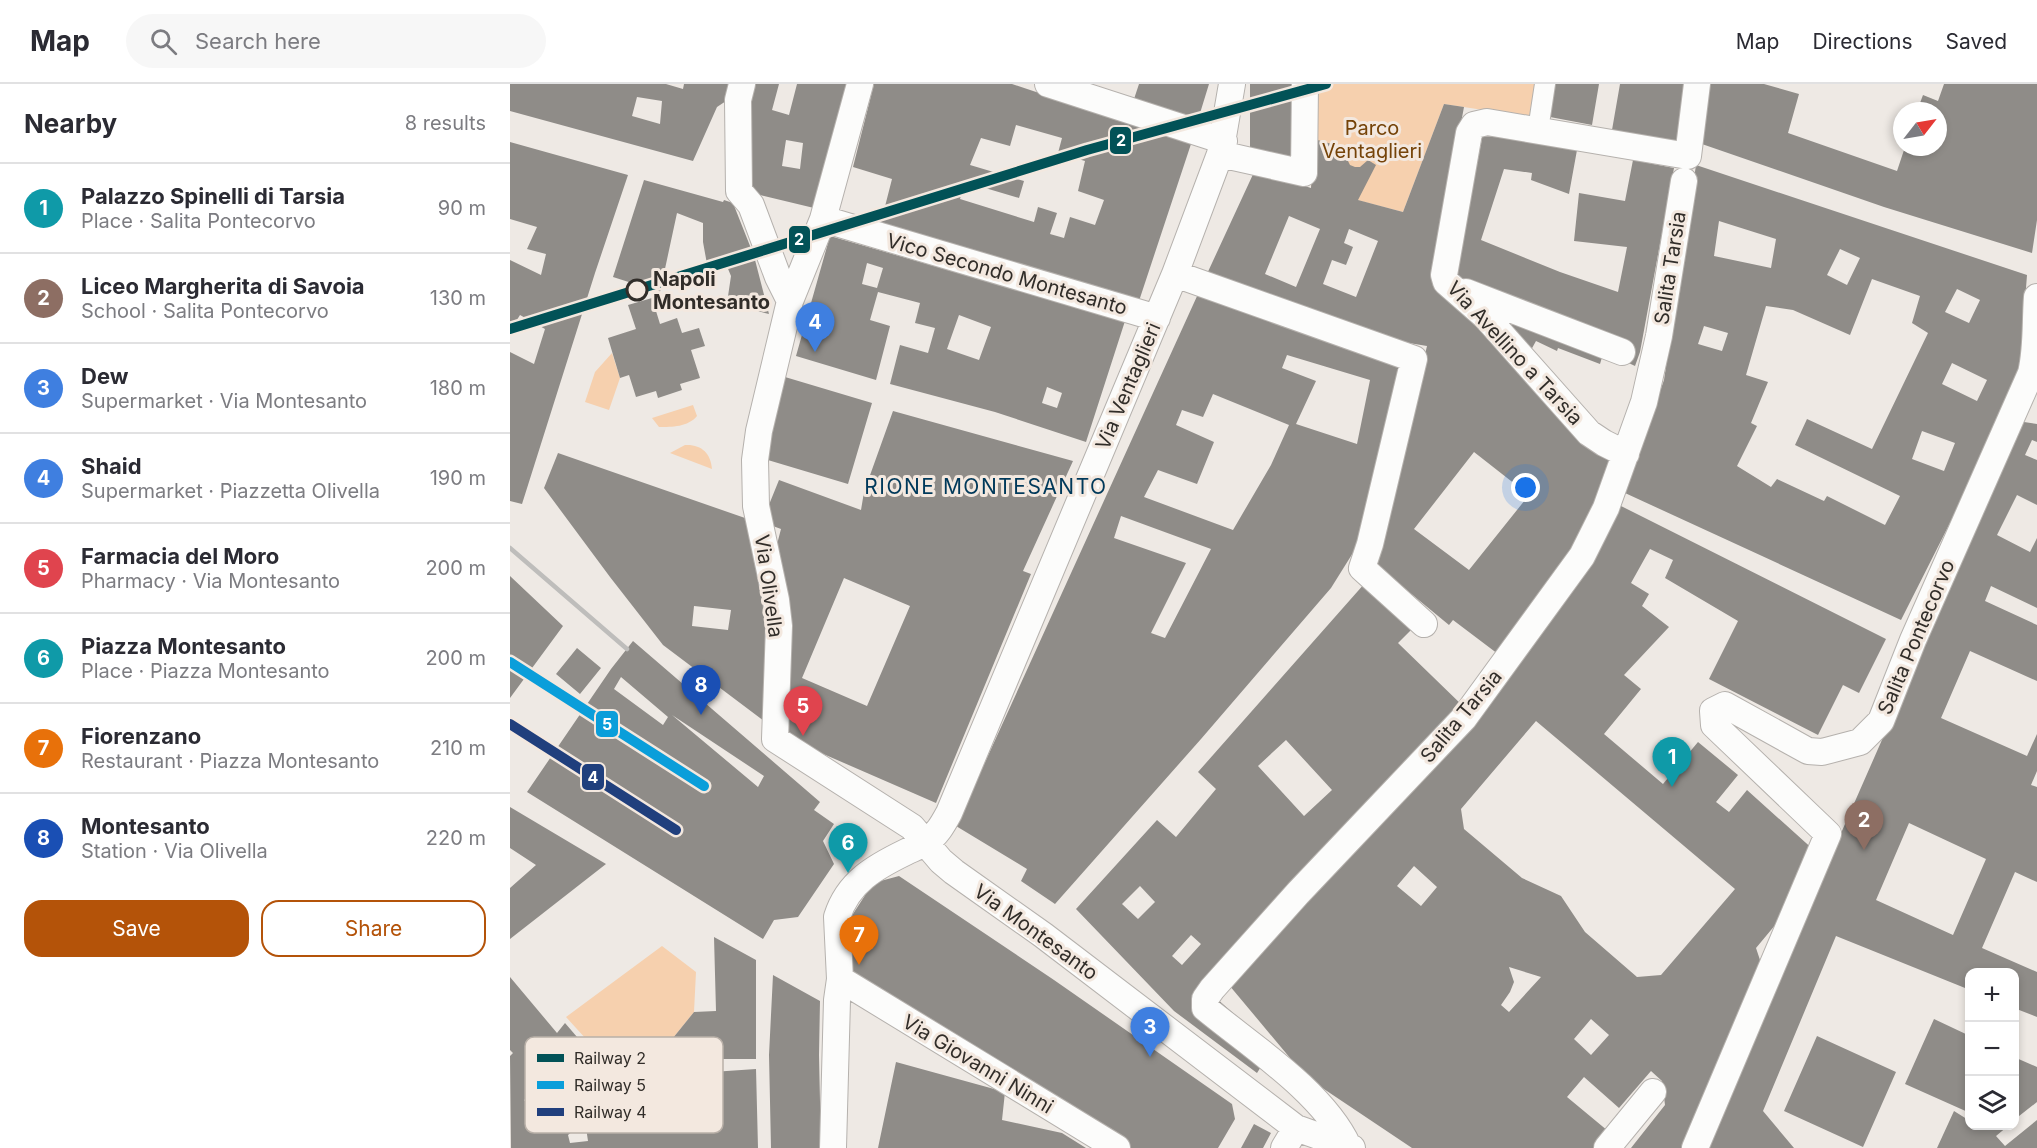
<!DOCTYPE html>
<meta charset="utf-8">
<style>
:root{--surface:#fff;--page:#f7f7f7;--text:#2b2b33;--muted:#7c7c81;--line:#e1e1e2;--accent:#b45309}
body{margin:0;font-family:Inter,sans-serif;background:var(--page);color:var(--text)}
.controls{position:absolute;right:18px;bottom:18px;display:grid;overflow:hidden;border-radius:12px;box-shadow:0 3px 9px #0003}
.controls button{width:54px;height:54px;display:grid;place-items:center;padding:0;border:0;border-bottom:2px solid var(--line);background:var(--surface);color:var(--text);font:30px sans-serif}
.compass{position:absolute;left:1383px;top:18px;width:54px;height:54px;border-radius:50%;background:var(--surface);box-shadow:0 3px 9px #0003;rotate:59deg}
.you{position:absolute;left:1016px;top:404px;width:21px;height:21px;margin:-15px;border:4px solid #fff;border-radius:50%;background:#1a73e8;box-shadow:0 0 0 9px #1a73e833}
.badge{display:grid;place-items:center;width:39px;height:39px;border-radius:50%;background:var(--accent);color:#fff;font-size:20px;font-weight:700}
.pin{position:absolute;translate:-50% -50px;filter:drop-shadow(0 2px 3px #0008)}
.pin::after{content:'';position:absolute;top:32px;width:21px;height:18px;background:inherit;clip-path:polygon(0 0,100% 0,50% 100%)}
.list{margin:0;padding:0;list-style:none}
h2{display:flex;justify-content:space-between;align-items:center;height:78px;margin:0;padding:0 24px;font-size:26px}
h2 small{font-size:20px;font-weight:400;color:var(--muted)}
.list li{display:grid;grid-template-columns:39px 1fr auto;gap:18px;align-items:center;box-sizing:border-box;height:90px;padding:0 24px;border-top:2px solid var(--line)}
.list b{display:block;font-size:22px;white-space:nowrap}
.list p{margin:0;font-size:20px;white-space:nowrap;color:var(--muted)}
.list em{font-size:20px;font-style:normal;color:var(--muted)}
.actions{display:flex;gap:12px;padding:18px 24px}
.actions a{flex:1;padding:14px 0;border:2px solid var(--accent);border-radius:18px;text-align:center;font-size:21px;color:var(--accent)}
.actions .main{background:var(--accent);color:#fff}
.icon{flex:none;width:33px;height:33px;fill:none;stroke:currentColor;stroke-width:2;stroke-linecap:round;stroke-linejoin:round}
.map{position:relative;flex:none;width:1527px;height:1064px;overflow:hidden}
header{display:flex;align-items:center;gap:36px;box-sizing:border-box;height:84px;padding:0 30px;background:var(--surface);border-bottom:2px solid var(--line)}
header strong{font-size:28px}
nav{display:flex;gap:33px;margin-inline-start:auto;font-size:21px}
.search{width:420px;height:54px;background:var(--page);display:flex;align-items:center;gap:15px;box-sizing:border-box;padding:0 21px;border-radius:33px;color:var(--muted);font-size:22px}
main{display:flex}
aside{flex:1;background:var(--surface)}
.map>svg:first-child{display:block}
.green{fill:#f6d0ae}
.building{fill:#8f8c88;fill-rule:evenodd}
.lines{fill:none;stroke-linecap:round;stroke-linejoin:round}
.pedestrian-casing{stroke:#b5b1ad;stroke-width:22}
.minor-casing{stroke:#b5b1ad;stroke-width:28}
.pedestrian{stroke:#fcfcfb;stroke-width:20}
.minor{stroke:#fcfcfb;stroke-width:26}
.rail{stroke:#bebdbb;stroke-width:4.5}
.rail-1-casing{stroke:#f3e8df;stroke-width:15}
.rail-2-casing{stroke:#f3e8df;stroke-width:15}
.rail-3-casing{stroke:#f3e8df;stroke-width:15}
.rail-1{stroke:#025257;stroke-width:10}
.rail-2{stroke:#0a9eda;stroke-width:10}
.rail-3{stroke:#203f7d;stroke-width:10}
.stop-dot{fill:#f3e8df;stroke:#312d29;stroke-width:3}
.labels{text-anchor:middle;stroke-width:6;stroke-linejoin:round;paint-order:stroke}
.park-label{font-size:20px;fill:#754308;stroke:#f3e8df}
.street-label{font-size:20px;fill:#312d29;stroke:#f3e8df}
.stop-label{font-size:20px;font-weight:bold;fill:#312d29;stroke:#f3e8df;text-anchor:start}
.neighbourhood-label{font-size:21px;letter-spacing:1.5px;fill:#00395a;stroke:#f3e8df}
.key{fill:#f3e8df;stroke:#b9b0a8;stroke-width:1.5}
.key-label{font-size:16px;fill:#312d29}
.line-badge{stroke:#f3e8df;stroke-width:2}
.badge-label{font-size:16px;text-anchor:middle;font-weight:bold;fill:#fff}
</style>
<header>
<strong>Map</strong>
<div class="search"><svg class="icon" aria-label="search" viewBox="0 0 24 24"><circle cx="10" cy="10" r="6"/><path d="M15 15l6 6"/></svg>Search here</div>
<nav><a>Map</a><a>Directions</a><a>Saved</a></nav>
</header>
<main>
<aside>
<h2>Nearby<small>8 results</small></h2>
<ul class="list">
<li><span class="badge" style="background:#0f9aa8">1</span><div><b>Palazzo Spinelli di Tarsia</b><p>Place · Salita Pontecorvo</p></div><em>90 m</em></li>
<li><span class="badge" style="background:#8d6e63">2</span><div><b>Liceo Margherita di Savoia</b><p>School · Salita Pontecorvo</p></div><em>130 m</em></li>
<li><span class="badge" style="background:#3f7fe0">3</span><div><b>Dew</b><p>Supermarket · Via Montesanto</p></div><em>180 m</em></li>
<li><span class="badge" style="background:#3f7fe0">4</span><div><b>Shaid</b><p>Supermarket · Piazzetta Olivella</p></div><em>190 m</em></li>
<li><span class="badge" style="background:#e0444e">5</span><div><b>Farmacia del Moro</b><p>Pharmacy · Via Montesanto</p></div><em>200 m</em></li>
<li><span class="badge" style="background:#0f9aa8">6</span><div><b>Piazza Montesanto</b><p>Place · Piazza Montesanto</p></div><em>200 m</em></li>
<li><span class="badge" style="background:#e8710a">7</span><div><b>Fiorenzano</b><p>Restaurant · Piazza Montesanto</p></div><em>210 m</em></li>
<li><span class="badge" style="background:#1a4fb4">8</span><div><b>Montesanto</b><p>Station · Via Olivella</p></div><em>220 m</em></li>
</ul>
<div class="actions"><a class="main">Save</a><a>Share</a></div>
</aside>
<div class="map">
<svg width="1527" height="1064" viewBox="0 0 1527 1064">
<rect width="100%" height="100%" fill="#eee9e4"/>
<path class="green" d="M808 0H1025L1019 33 934 20 893 128 801 104 805 49H808Z
M102 269 110 294 99 326 75 318 85 288Z
M183 321 187 332C178 343 162 343 149 343L142 334Z
M175 361C191 360 201 369 202 385L160 369Z
M152 862 186 888 184 928 146 975 117 1000 56 933Z"/>
<path class="building" d="M0 0H156L173 5 174 0H221L216 17 207 23 183 77 0 27ZM127 13 152 17 150 40 122 32Z
M240 0H269L262 26 279 31 287 0H339L304 124 242 109 238 9ZM276 56 293 59 290 85 272 82Z
M364 0H502L681 60 628 220 370 142 382 95 343 83ZM506 41 552 54 548 69 575 77 568 107 594 116 585 141 560 133 554 154 540 150 547 129 528 123 524 138 450 115 455 98 509 114 514 97 460 81 471 54 500 62Z
M629 0H699L687 39 624 15Z
M740 0H788L789 76 740 70Z
M1045 0H1089L1082 41 1040 33Z
M1110 0H1180L1170 59 1102 46Z
M1198 0H1254L1289 10 1278 49 1387 87 1395 63H1428V27H1407L1413 11 1428 17 1434 0H1527V136L1522 169 1374 123 1189 59Z
M934 20 954 23 932 140 924 203 961 227 1104 370 1082 436 988 570 943 536 939 541 865 480 917 262 899 259 696 192 745 86 801 104 804 55 836 64V73L840 81 845 83H850L858 76 866 81 848 116 893 128ZM779 132 810 145 786 203 755 190ZM839 145 868 157 846 213 813 200 822 176 836 181 843 163 834 159ZM964 368 1019 411 959 486 904 445Z
M973 49 1067 66 1059 110 1021 96 1022 89 994 85 971 156 1050 188 1108 208 1117 163 1064 157 1069 109 1115 117 1123 76 1164 84 1130 268 1125 282 945 197Z
M0 58 118 91 85 189 12 420 0 417V268L24 280 35 245 10 231 0 247V176L31 191 36 170 17 165 27 143 0 135Z
M1186 81 1517 191 1510 282 1482 348 1441 437 1391 536 1115 409 1154 296ZM1209 137 1266 155 1261 184 1204 172ZM1330 165 1350 174 1337 201 1317 191ZM1362 195 1410 212 1402 239 1418 249 1362 365 1297 335 1285 361 1390 412 1375 441 1317 412 1314 417 1267 395 1261 403 1227 382 1247 342 1241 339 1258 298 1236 291 1256 222 1283 226 1340 251ZM1447 205 1470 216 1459 239 1435 228ZM1194 242 1218 249 1212 267 1188 260ZM1442 279 1477 296 1467 317 1432 300ZM1412 347 1445 359 1434 387 1402 375Z
M134 96 213 118 214 116 223 119 244 172 259 230 217 219 221 192 216 180H197L193 158V139L167 129 150 208 103 193Z
M320 152 615 237 576 358 485 328 380 300 390 261 418 269 425 244 405 239 410 219 368 208 360 236 380 242 366 296 286 272ZM357 179 373 184 367 204 352 200ZM449 231 481 243 469 276 437 265ZM537 303 552 309 547 324 532 319Z
M688 210 894 282 856 448 821 504 691 655 545 820 511 797 517 785 446 742ZM777 271 860 296 847 360 786 340 806 297 772 284ZM703 310 779 341 761 381 723 446 634 413 648 386 687 400 704 358 666 341 672 326 693 333ZM611 432 701 465 655 554 641 549 676 479 604 454Z
M142 214 150 240 167 234 172 249 189 244 195 262 181 266 190 294 170 300 172 306 148 314 146 307 126 313 119 291 110 294 98 254 126 245 118 221Z
M997 233 1093 270 1090 280 1048 264 1047 267 1026 257 1021 266 994 237Z
M275 293 362 319 338 400 251 374Z
M383 327 563 377 513 487 521 490 426 719 272 652 265 468 271 445 252 438 269 396 351 426 354 408ZM334 494 400 522 357 622 292 594Z
M1514 338 1527 340V358L1522 356 1515 371 1527 376V421L1507 411 1487 451 1520 468 1527 454V524L1481 502 1475 517 1527 541V597L1460 567 1431 634 1517 672 1527 650V687L1521 701 1527 703V798L1505 788 1472 864 1527 888V933L1504 924V888H1460V906L1326 852 1253 1027 1284 1064H1198L1292 838 1447 485ZM1399 739 1476 775 1443 851 1366 816Z
M48 369 235 434 258 524V640L153 561 100 493 34 404ZM184 522 221 526 218 546 182 542Z
M1109 421 1376 555 1349 609 1333 601 1308 651 1199 595 1228 537 1155 494 1163 476 1140 465 1121 499 1139 510 1132 522 1159 543 1114 591 1131 605 1094 650 1153 700 1188 658 1228 691 1206 718 1219 728 1237 706 1306 768 1271 844 1266 840 1246 864 1252 882 1176 1064H1121L1155 1021 1152 997 1141 987 1109 1024 1074 993 1057 1013 1098 1047 1084 1064H902L796 993 719 901 832 779 864 748 975 626 990 607 986 603 1055 518ZM1026 637 1225 805 1151 891 1127 893 1075 848 1051 812 1012 794 954 745 951 725ZM904 782 927 803 911 822 887 802ZM999 883 1031 893 999 928 991 921 1000 908 1004 898ZM1081 935 1099 951 1081 971 1064 955Z
M0 492 53 542 0 614Z
M855 499 903 544 888 559 955 624 892 689 798 780 761 825 690 900 763 964 747 989 664 927 566 825 647 736 666 753 706 705 688 688ZM776 656 822 706 794 732 748 682ZM630 802 645 818 628 835 612 820ZM681 851 691 860 672 881 662 872Z
M123 557 310 718 304 726 324 740 313 757 324 780 288 833 264 836 253 855 17 708 101 585ZM111 593 158 633 153 641 104 605ZM162 631 254 692 248 703Z
M67 564 91 584 70 610 46 590Z
M0 723 96 780 0 855V804L26 781 0 764Z
M389 792 544 896 722 1020 725 1035 708 1064H620L342 888 341 833 363 799Z
M204 853 246 876V975H146L184 928 206 927Z
M263 891 310 917 309 971 311 1064H261L259 971Z
M0 893 47 949 55 939 104 996 97 1002 106 1011 86 1028 99 1048H105L101 1019 133 1020 129 993 246 985 248 1064H1L0 972 3 969 0 966ZM43 992 66 1021 38 1045 14 1016ZM75 1037 78 1057 60 1059 58 1051Z
M1424 935 1460 952V1029L1395 1000Z
M1307 952 1386 988 1353 1063 1274 1027Z
M1504 973 1527 983V1018L1504 1036Z
M386 978 495 1008 492 1036 552 1049 576 1064H368Z
M1444 1027 1460 1037V1042H1498L1486 1052 1495 1062 1527 1036V1064H1427Z
M744 1040 761 1049 753 1064H731Z"/>
<g class="lines">
<g class="pedestrian-casing">
<path id="pedestrian" d="M1028 46 1035 0"/>
</g>
<g class="minor-casing">
<path id="minor" d="M232 0 228 16 229 107 241 121 268 193 280 217
M350 0 313 135 280 217 249 347 245 376 246 422 266 516 269 542 265 655 402 743 431 777 444 788 533 851 786 1044 842 1064
M538 0 714 57
M710 70 794 89 795 0
M313 135 647 234
M665 190 904 275 860 460 852 484 914 540
M956 208 1112 268
M1116 370 1094 359 1079 349 976 233 936 198 934 191 959 49 964 41 977 38 1178 72 1187 0
M330 895 607 1064
M838 1062C813 1008 741 962 695 924V915L702 905 788 809 954 634 1072 472 1096 424 1134 318 1149 252 1174 97
M323 1064 327 916 330 895 327 833C338 798 365 783 396 768 402 765 410 762 416 758 427 751 433 740 439 729L665 190 710 70 722 0
M774 1064 786 1044
M1097 1064 1143 1008
M1185 1064 1318 750 1204 641 1203 627 1215 621 1298 667 1312 668 1350 658 1371 637 1403 556 1521 289C1527 264 1525 239 1527 213"/>
</g>
<use href="#pedestrian" class="pedestrian"/>
<use href="#minor" class="minor"/>
<path class="rail" d="M0 464 117 565"/>
<g class="rail-1-casing">
<path id="rail-1" d="M0 245 577 66 816 0"/>
</g>
<g class="rail-2-casing">
<path id="rail-2" d="M0 578 194 702"/>
</g>
<g class="rail-3-casing">
<path id="rail-3" d="M0 640 166 746"/>
</g>
<use href="#rail-1" class="rail-1"/>
<use href="#rail-2" class="rail-2"/>
<use href="#rail-3" class="rail-3"/>
</g>
<circle class="stop-dot" cx="127" cy="206" r="10"/>
<g class="labels">
<g class="park-label">
<text x="862" y="51">Parco<tspan x="862" dy="23">Ventaglieri</tspan></text>
</g>
<g class="street-label">
<text transform="translate(1160 184) rotate(-81)" y="7">Salita Tarsia</text>
<text transform="translate(497 190) rotate(16)" y="7">Vico Secondo Montesanto</text>
<text transform="translate(1005 269) rotate(47)" y="7">Via Avellino a Tarsia</text>
<text transform="translate(618 302) rotate(-67)" y="7">Via Ventaglieri</text>
<text transform="translate(259 502) rotate(82)" y="7">Via Olivella</text>
<text transform="translate(1406 553) rotate(-67)" y="7">Salita Pontecorvo</text>
<text transform="translate(951 632) rotate(-50)" y="7">Salita Tarsia</text>
<text transform="translate(526 848) rotate(36)" y="7">Via Montesanto</text>
<text transform="translate(468 980) rotate(31)" y="7">Via Giovanni Ninni</text>
</g>
<g class="stop-label">
<text x="143" y="202">Napoli<tspan x="143" dy="23">Montesanto</tspan></text>
</g>
<g class="neighbourhood-label">
<text x="476" y="410">RIONE MONTESANTO</text>
</g>
</g>
<rect x="15" y="953" width="198" height="96" rx="9" class="key"/>
<rect x="27" y="970" width="27" height="8" fill="#025257"/>
<rect x="27" y="997" width="27" height="8" fill="#0a9eda"/>
<rect x="27" y="1024" width="27" height="8" fill="#203f7d"/>
<g class="key-label">
<text x="64" y="980">Railway 2</text>
<text x="64" y="1007">Railway 5</text>
<text x="64" y="1034">Railway 4</text>
</g>
<g class="line-badge">
<rect x="599" y="42" width="23" height="29" rx="6" fill="#025257"/>
<rect x="278" y="141" width="23" height="29" rx="6" fill="#025257"/>
<rect x="85" y="626" width="24" height="28" rx="6" fill="#0a9eda"/>
<rect x="71" y="679" width="24" height="28" rx="6" fill="#203f7d"/>
</g>
<g class="badge-label">
<text x="611" y="62">2</text>
<text x="289" y="161">2</text>
<text x="97" y="646">5</text>
<text x="83" y="699">4</text>
</g>
</svg>
<div class="controls">
<button>+</button>
<button>−</button>
<button><svg class="icon" aria-label="layers" viewBox="0 0 24 24"><path d="M12 4l9 5-9 5-9-5zM3 14l9 5 9-5"/></svg></button>
</div>
<svg class="compass" viewBox="-18 -18 36 36"><path d="M0-13l5 13h-10z" fill="#e53935"/><path d="M0 13l5-13h-10z" fill="#7c7c81"/></svg>
<div class="you"></div>
<div class="pin badge" style="left:1162px;top:703px;background:#0f9aa8">1</div>
<div class="pin badge" style="left:1354px;top:766px;background:#8d6e63">2</div>
<div class="pin badge" style="left:640px;top:973px;background:#3f7fe0">3</div>
<div class="pin badge" style="left:305px;top:268px;background:#3f7fe0">4</div>
<div class="pin badge" style="left:293px;top:652px;background:#e0444e">5</div>
<div class="pin badge" style="left:338px;top:789px;background:#0f9aa8">6</div>
<div class="pin badge" style="left:349px;top:881px;background:#e8710a">7</div>
<div class="pin badge" style="left:191px;top:631px;background:#1a4fb4">8</div>
</div>
</main>
